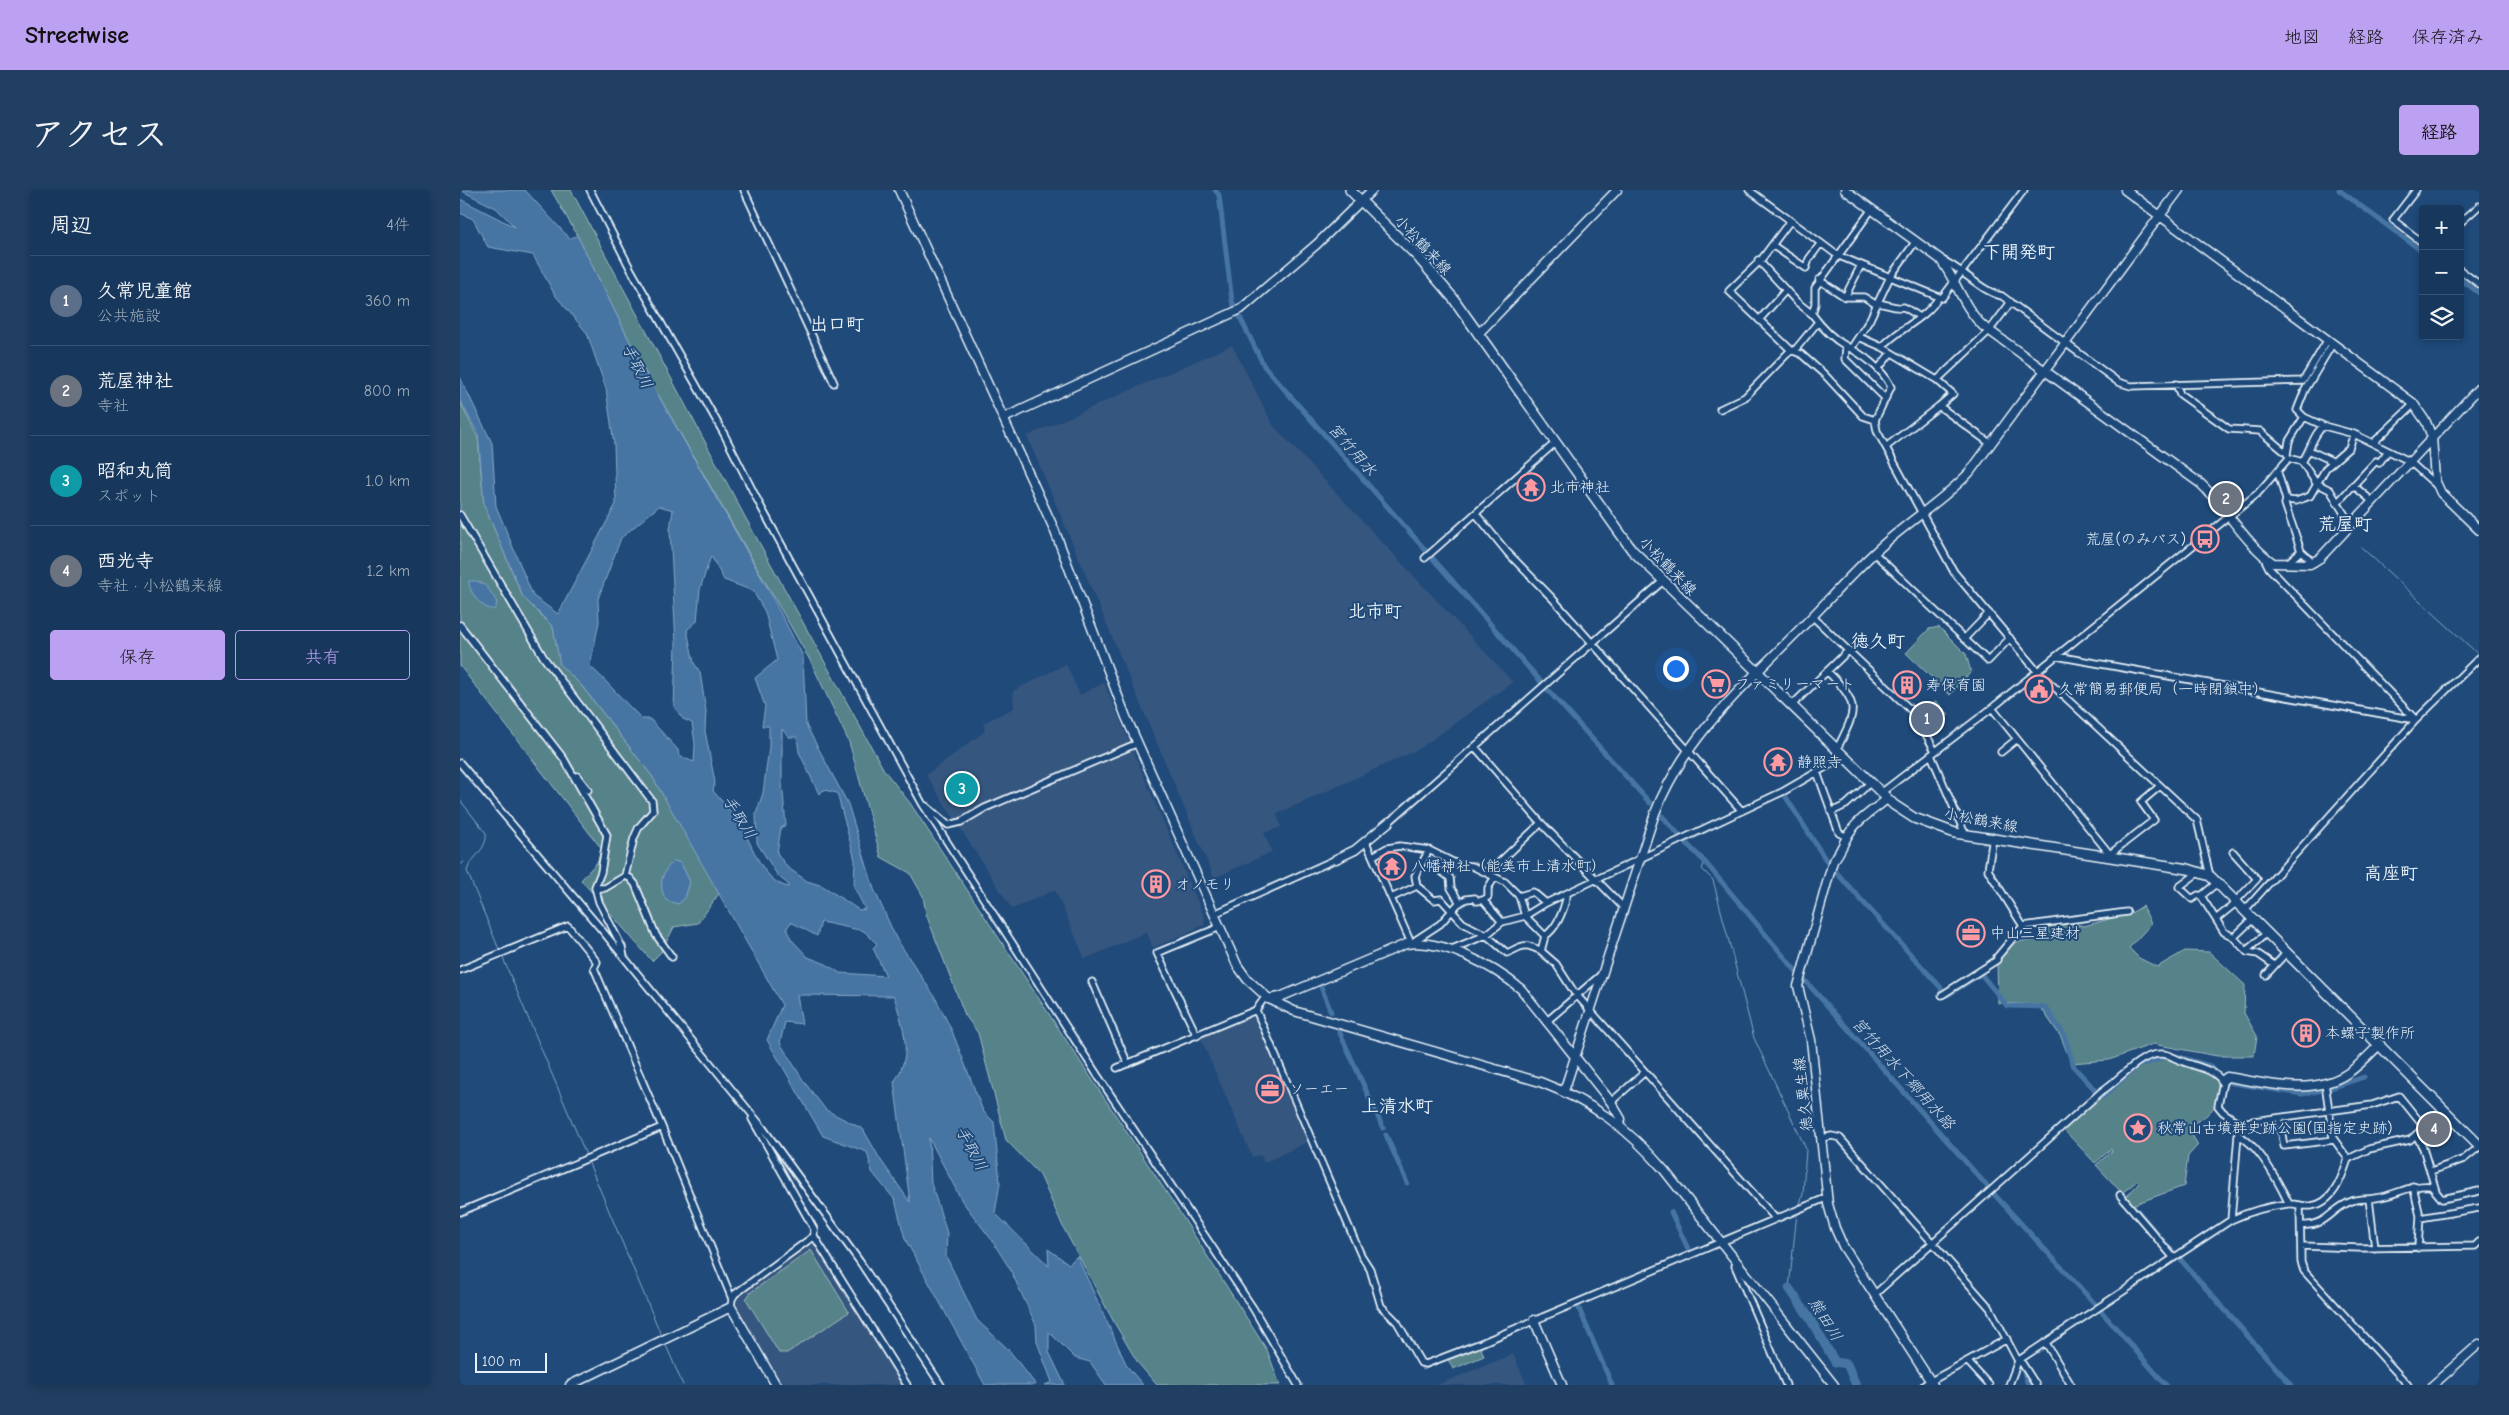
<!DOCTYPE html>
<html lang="ja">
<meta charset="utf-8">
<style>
:root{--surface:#17385c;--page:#203f62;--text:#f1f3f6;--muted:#9eacbb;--line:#365272;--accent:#bca0f2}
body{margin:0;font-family:"Comic Neue","Klee One",sans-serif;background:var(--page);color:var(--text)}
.controls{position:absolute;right:15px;top:15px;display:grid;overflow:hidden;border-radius:5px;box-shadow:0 2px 8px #0003}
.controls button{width:45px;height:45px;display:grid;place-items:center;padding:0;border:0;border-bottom:1px solid var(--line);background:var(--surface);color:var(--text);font:25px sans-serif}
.scale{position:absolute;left:15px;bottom:12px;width:72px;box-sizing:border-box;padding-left:5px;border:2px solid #e8f1f8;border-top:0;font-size:14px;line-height:18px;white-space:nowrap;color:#e8f1f8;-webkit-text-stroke:4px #1f4a7a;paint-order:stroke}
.you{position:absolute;left:1215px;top:478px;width:18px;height:18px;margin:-12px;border:4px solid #fff;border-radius:50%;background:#1a73e8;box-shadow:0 0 0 8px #1a73e833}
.badge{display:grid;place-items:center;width:32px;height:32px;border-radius:50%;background:var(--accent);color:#fff;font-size:16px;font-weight:700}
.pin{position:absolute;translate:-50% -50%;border:2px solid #fff;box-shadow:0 1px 5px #0006}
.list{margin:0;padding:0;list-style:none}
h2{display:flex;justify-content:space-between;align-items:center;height:65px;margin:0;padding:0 20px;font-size:21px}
h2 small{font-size:16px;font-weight:400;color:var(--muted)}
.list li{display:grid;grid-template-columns:32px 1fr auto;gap:15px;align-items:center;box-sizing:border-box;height:90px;padding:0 20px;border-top:1px solid var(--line)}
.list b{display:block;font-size:19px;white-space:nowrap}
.list p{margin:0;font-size:16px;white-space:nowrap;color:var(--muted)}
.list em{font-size:16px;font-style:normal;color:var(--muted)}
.actions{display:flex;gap:10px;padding:15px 20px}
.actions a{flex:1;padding:11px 0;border:1px solid var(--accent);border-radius:5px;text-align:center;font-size:18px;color:var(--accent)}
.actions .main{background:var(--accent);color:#111}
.icon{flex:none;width:28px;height:28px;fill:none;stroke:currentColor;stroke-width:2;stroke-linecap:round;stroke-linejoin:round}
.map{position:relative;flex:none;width:2019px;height:1195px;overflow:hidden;border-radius:5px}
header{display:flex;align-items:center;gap:30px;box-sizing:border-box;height:70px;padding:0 25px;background:var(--accent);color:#111}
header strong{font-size:24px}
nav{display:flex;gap:28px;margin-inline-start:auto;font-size:18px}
.intro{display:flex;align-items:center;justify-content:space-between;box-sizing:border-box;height:120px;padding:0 30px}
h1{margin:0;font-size:35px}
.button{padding:12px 22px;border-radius:5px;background:var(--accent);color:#111;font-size:18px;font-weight:700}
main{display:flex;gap:30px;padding:0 30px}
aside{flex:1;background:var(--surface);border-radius:5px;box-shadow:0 2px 8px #0003}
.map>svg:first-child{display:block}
.built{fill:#36567f}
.green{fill:#578289;stroke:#a0bac0}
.water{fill:#4775a3;stroke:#87a7c5;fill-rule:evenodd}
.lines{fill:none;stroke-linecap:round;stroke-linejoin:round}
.stream{stroke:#87a7c5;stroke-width:1}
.canal{stroke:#4775a3;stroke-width:5}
.river{stroke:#4775a3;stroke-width:9}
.street-casing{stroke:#e8f1f8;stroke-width:9}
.secondary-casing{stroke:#e8f1f8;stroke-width:11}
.primary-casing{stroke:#e8f1f8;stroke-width:12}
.street{stroke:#1f4a7a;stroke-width:5.5}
.secondary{stroke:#1f4a7a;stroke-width:8}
.primary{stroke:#1f4a7a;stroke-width:9}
.labels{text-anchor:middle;stroke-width:4;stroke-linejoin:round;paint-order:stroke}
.street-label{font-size:15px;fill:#e8f1f8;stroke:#1f4a7a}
.poi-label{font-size:15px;fill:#e8f1f8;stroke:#1f4a7a;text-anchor:start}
.water-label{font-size:16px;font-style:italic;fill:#d0deeb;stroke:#1f4a7a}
.quarter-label{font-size:18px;font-weight:bold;fill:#e8f1f8;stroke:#1f4a7a}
</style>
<header>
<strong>Streetwise</strong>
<nav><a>地図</a><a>経路</a><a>保存済み</a></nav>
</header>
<div class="intro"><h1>アクセス</h1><a class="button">経路</a></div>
<main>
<aside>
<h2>周辺<small>4件</small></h2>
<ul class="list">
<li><span class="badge" style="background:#5c6f8a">1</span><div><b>久常児童館</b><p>公共施設</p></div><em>360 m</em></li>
<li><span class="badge" style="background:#6b7280">2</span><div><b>荒屋神社</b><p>寺社</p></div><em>800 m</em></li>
<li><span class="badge" style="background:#0f9aa8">3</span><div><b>昭和丸筒</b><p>スポット</p></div><em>1.0 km</em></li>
<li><span class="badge" style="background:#6b7280">4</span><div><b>西光寺</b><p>寺社 · 小松鶴来線</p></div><em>1.2 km</em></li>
</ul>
<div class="actions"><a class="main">保存</a><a>共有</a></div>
</aside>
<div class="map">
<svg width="2019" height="1195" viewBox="0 0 2019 1195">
<rect width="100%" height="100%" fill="#1f4a7a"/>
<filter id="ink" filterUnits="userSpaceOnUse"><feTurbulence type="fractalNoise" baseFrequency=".02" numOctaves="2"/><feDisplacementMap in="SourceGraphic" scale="10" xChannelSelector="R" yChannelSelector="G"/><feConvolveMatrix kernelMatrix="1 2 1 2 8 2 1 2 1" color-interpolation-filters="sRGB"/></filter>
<g filter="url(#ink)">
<path class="built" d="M772 155 813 235 1053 492 959 559 817 624 821 637 804 643 812 662 754 688 567 246Z
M606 474 620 505 644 493 745 729 744 735 693 758 687 742 625 769 595 700 552 719 466 585 525 541 523 533 554 518 553 501Z
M794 823 849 951 804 973 801 965 792 967 740 847Z
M352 1050 445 1195H321L276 1117 277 1107Z
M1053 1164 1067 1195H977Z"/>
<path class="green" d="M91 0H111L284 325 424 580 450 613 722 1026 807 1160 820 1195H697L678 1173 655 1134 604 1039 580 985 546 950 518 843 505 825 466 724 463 706 450 683 421 667 389 552 351 472 184 180 117 45Z
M0 212 18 248 24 315 63 407 93 437 101 475 121 495 192 586 260 702 238 733 214 737 202 761 192 771 121 690 138 671 141 658 0 476Z
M1479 437 1506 464 1511 482 1490 505 1446 463 1469 439Z
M1476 511 1489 524 1483 529 1470 516Z
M1683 716 1691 734 1669 758 1679 768 1697 777 1725 761 1749 762 1785 795 1784 823 1797 846 1794 866H1757L1693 854 1649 870 1611 873 1601 847 1579 815 1538 813 1537 774 1552 753 1579 748 1594 729 1624 736 1671 723Z
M1699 868C1720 870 1747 877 1761 893 1756 917 1755 921 1733 934L1732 945 1738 955 1728 966 1724 996 1672 1015 1666 1007 1679 993 1677 991 1662 1003 1636 975 1652 961 1651 959 1635 973 1604 940C1627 919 1671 874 1699 868Z
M351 1060 389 1122 327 1163H319L286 1109 291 1102Z
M1020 1156 1024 1166 993 1179 988 1169Z"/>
<path class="water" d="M0 0H65L110 49 117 45 184 180 308 399 343 466 346 535 388 614 414 699 436 748 475 807 492 841 523 921 534 932 540 993 535 1023 589 1076 588 1059 609 1074 617 1066 667 1176 683 1195H646L630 1172 615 1168 589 1142V1162L605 1195H585L592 1192 577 1152 576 1135 550 1079 531 1049 502 1011 469 948 471 993 487 1043 486 1066 517 1130 549 1160 576 1195H525L445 1049 435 1010 412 982 407 962 363 946 307 850 322 815 192 586 121 495 100 475 93 437 63 407 24 315 18 244 0 210V187L32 253 36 316 73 406 98 424 156 314 154 254 146 199 127 143 95 105 73 65 28 57 13 29 0 23V9L55 37 36 18ZM199 316 213 320 210 339 216 454 214 517 223 529 232 533 235 554 234 572 219 566 218 560 190 529H182C164 512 149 493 130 476L139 432 138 409 161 348ZM251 366 264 390 293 401 305 422 317 470 295 488 305 516 302 536H309V557L303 603 296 624 297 653 318 686 329 695 328 697C299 690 292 649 276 628 269 619 261 610 253 601L255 592 245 541 246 521 240 482 234 473 227 440 237 431 240 399ZM322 539 329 547H337L339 562 359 604 364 600 377 603 395 670 394 697 405 719 399 720 363 696 347 691 327 677 317 663 321 638 326 635 322 593ZM331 732 357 746 361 732 404 741 417 754 413 758 426 786 380 783 366 774 348 767 331 749 327 738ZM337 805 434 806C443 838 454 863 434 892L450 1012 420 969 403 939 366 920 345 893 320 853 325 832 342 834Z
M9 391C24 389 31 401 37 413L35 419C24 422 8 402 9 391Z
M214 671 221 673 230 692 225 708 218 714 206 710C198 696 201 682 214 671Z"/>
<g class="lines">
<path class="stream" d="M1901 357 2018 464
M0 610 26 643C28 659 11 667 7 681L40 762
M1245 672 1242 679 1253 690 1294 848 1346 959 1343 1004 1339 1017
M0 675 4 672
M42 766 127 967
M846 927 861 965
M128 971 202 1147
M1329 1098 1337 1023
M916 1118 935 1134 940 1142
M205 1153 223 1195
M960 1175 963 1180 1009 1160"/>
<path class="canal" d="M755 0 759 5 772 111 804 176 1082 493
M1879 0 1963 62
M2000 89 2019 103
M1086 498 1190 613
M1319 606 1324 604 1369 675
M1202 626 1220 646
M1224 651 1245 672 1336 781
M1225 651 1251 638
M1376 682 1391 699
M1394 702 1482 799
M1342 787 1527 996
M861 797 871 822
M1488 805 1521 784 1547 816 1585 817 1604 845 1614 877 1637 902
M879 841 923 938
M1716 866 1750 876 1759 885
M1766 892 1842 904 1863 900
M1868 899 1904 887
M1643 907 1676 877 1700 869
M926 945 947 993
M1532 1002 1636 1115
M1675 1018 1713 1062
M1211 1022 1229 1061
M1720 1069 1831 1195
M1117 1114 1152 1195
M1640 1120 1706 1195
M1563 1179 1568 1195"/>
<path class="river" d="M1329 1098 1349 1127 1375 1172 1387 1174 1396 1195"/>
<g class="street-casing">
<path id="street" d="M130 0 170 78 264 244 300 315 462 613 638 886 793 1118 838 1195
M284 0 374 193
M1289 0 1377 65 1479 107
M1956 0 1933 30 1963 53
M1412 19 1355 98V114L1352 124C1360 135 1373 149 1386 156 1402 164 1423 179 1431 197L1415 230 1417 241 1494 382 1577 481 1737 630 1750 686
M1330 31 1301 70 1269 101 1331 160 1341 164 1365 185 1403 226 1415 230
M2000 33 2019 16
M1312 55 1346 78 1349 69 1361 53
M1298 70 1337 112 1352 124
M1482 70C1503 79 1520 101 1542 106L1658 192 1671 196 1843 191 1868 149
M2000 80 2019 94
M1359 90 1385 107H1404L1417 115
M1385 107 1401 75
M1418 113C1427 114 1435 119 1444 117L1460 127
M1299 130 1326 100
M1399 147 1422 157 1477 190 1529 141 1551 112
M1386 156 1385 169 1425 208
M1392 157 1409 131 1430 87 1456 51
M1422 157C1439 138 1465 130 1479 107L1482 108 1564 0
M1335 160 1358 132
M1418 179 1431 163
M1477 190 1493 204 1479 216
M1716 194 1720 204 1769 239 1800 241 1825 262
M1260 219 1285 207 1331 160
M1864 236 1844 227 1837 220 1845 200 1873 153
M1913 253 1954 214
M1426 257 1479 216 1531 254
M1851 261 1872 271
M1827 264 1829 251 1844 227
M1842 272 1856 293 1870 300 1891 335
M1818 283 1826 310 1836 311 1850 306 1866 278 1889 258 1894 244
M1893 295 1912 311
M1826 310 1825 314 1841 361 1854 373
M1877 313 1916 271 1919 273 1928 261
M1016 324 1047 362 1092 408 1282 621
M0 325 84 468 192 611 193 621 179 637 174 648 165 686 145 698H135
M1414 363 1528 471 1550 448
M1803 366 1809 378 1956 530
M965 368 1095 253
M1826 374 1841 361
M1352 426 1455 524 1475 561
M0 435 104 569 147 645 141 682 135 697 139 712 162 757 164 767
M1504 449 1529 423
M1596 466 1956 530
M1367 481C1401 515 1397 519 1376 561
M1331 516 1388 461
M1532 518 1653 668
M1015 557 1081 633 1164 718
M1541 562 1557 549
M1471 565 1505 644
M0 573 141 739 303 938 400 1072 481 1195
M1357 582 1379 643 1387 647
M117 586 128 600
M1421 603 1532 518 1797 304 1829 268 1842 272C1850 261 1854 242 1864 236L1894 244 1949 271 1977 296
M466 616 488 635 501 632 525 618 678 553
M1371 622 1386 615 1410 593
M929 632 1203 391
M1533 647 1528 680 1563 736
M906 652 951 753 980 734 998 714 1006 709 1015 708 1017 711 1023 710 1042 732
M1773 662 1797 689 1776 711
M1650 664 1694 630 1681 612 1700 596
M913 666 927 658 940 656 969 660 999 675 1012 676 1045 692 1059 706 1065 726 1085 746 1081 761 1096 774 1114 802 1315 1028
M985 670 982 682 990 688 991 698 1000 713
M1739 682 1719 697 1732 709 1738 705 1741 706 1764 742 1772 746 1787 762 1798 764 1814 775
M1028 683 1081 633
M165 686 170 688 175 694 196 745 212 767
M957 696 955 686 969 660
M1059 706 1073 702 1086 713
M1741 706 1757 693
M931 708 957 696 974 710 981 709 1003 733 1026 745 1047 763C1063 756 1063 752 1081 761
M1023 710 1028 707V698L1035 687
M1785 720 1956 530 2019 468
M754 724 876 669
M1756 729 1777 712
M1085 746C1098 737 1104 719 1107 705
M1774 747 1794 728
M992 759 1026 745 1042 732 1065 726 1086 713 1324 601 1383 567
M1786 761 1808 742
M0 780 108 736 137 772 134 778 202 937 272 1109 271 1117
M1806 785 1827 762
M632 792 668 874
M1482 805 1537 770V767L1563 736 1667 722
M796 820 901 1065 910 1079 921 1116 937 1132 961 1173 966 1174 1021 1153 1368 1007
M1086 832 1143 783
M737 846 697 763 760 737
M657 878 796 820 803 810
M1865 893 1873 948 1888 969
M1151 912 1185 882
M1819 928 1824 956 1874 950
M1778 945C1799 955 1819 993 1829 1014
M1956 945 1963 958 1976 1001
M1361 948 1372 946 1380 948 1530 1118 1558 1171
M1971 981 2004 969 2019 957
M1953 996 1960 1026 1958 1058
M1660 1005 1714 1068
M1909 1009 1915 1058
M1840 1015 1841 1072 1844 1081 1948 1195
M0 1022 202 937
M1960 1028 2019 1018
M1771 1030 1779 933
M1842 1035C1867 1037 1871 1018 1892 1011 1900 1008 1907 1010 1915 1008 1935 1006 1950 994 1971 996L1982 1009 2019 1001
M354 1046 447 1195
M1843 1056 1899 1058 2015 1056 2019 1052
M1278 1073 1275 1076 1326 1195
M1415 1104 1642 901C1660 890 1683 858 1708 865 1715 868 1722 872 1730 874 1743 878 1755 881 1763 892L1758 916 1763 922 1779 933 1912 915 1939 906 1964 937
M272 1109 275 1104 354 1046V1039L292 929
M1586 1153 1611 1195
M1560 1170 1576 1195
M1507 1171 1529 1195
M1464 1195 1547 1149
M1549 1195 1558 1171 1562 1168 1771 1030C1788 1022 1809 1016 1828 1014 1835 1013 1843 1017 1851 1016 1874 1013 1882 987 1888 969L1909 959 1950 950 1984 919"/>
</g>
<g class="secondary-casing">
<path id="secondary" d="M439 0 594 339 666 527 777 775 787 789 809 809 834 821 1080 892C1132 912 1167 937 1204 980L1374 1195
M1385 0 1480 69C1496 90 1503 117 1523 136L1741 294C1767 319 1784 352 1813 373L1850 374 1860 368 2019 198
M1665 0 1953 213 1966 232 1972 247 1975 290 1981 303 2019 340
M1018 144 1157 0
M544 228 781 119 857 54 912 0
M1427 609C1414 620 1395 631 1387 647 1382 656 1380 663 1373 671L1338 796 1351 850 1368 1014 1375 1038 1383 1056 1473 1195
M876 669 895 660 929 632
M808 809 820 807 946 754C982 748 1033 776 1061 799L1151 912 1161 929 1159 935
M1762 891 1767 887C1807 893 1852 907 1888 883 1900 875 1910 864 1920 854
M1104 901 1195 623C1225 546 1285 495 1342 437 1369 410 1395 379 1424 354 1452 329 1483 310 1509 283L1719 0
M1074 1130 1102 1195
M110 1195 271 1117 316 1195
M1973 1195 2019 1154"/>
</g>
<g class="primary-casing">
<path id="primary" d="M890 0 957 66 993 108 1172 360 1434 615 1454 628 1495 643 1728 679 1750 686 2019 955"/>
</g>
<use href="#street" class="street"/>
<use href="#secondary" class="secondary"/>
<use href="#primary" class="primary"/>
</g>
</g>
<defs>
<g id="temple-ring" transform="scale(1.4375)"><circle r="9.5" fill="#1f4a7a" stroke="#ff9aa2" stroke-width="1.5"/><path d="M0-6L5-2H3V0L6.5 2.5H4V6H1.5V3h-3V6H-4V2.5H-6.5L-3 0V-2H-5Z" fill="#ff9aa2"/></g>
<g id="bus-ring" transform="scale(1.4375)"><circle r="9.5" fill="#1f4a7a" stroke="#ff9aa2" stroke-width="1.5"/><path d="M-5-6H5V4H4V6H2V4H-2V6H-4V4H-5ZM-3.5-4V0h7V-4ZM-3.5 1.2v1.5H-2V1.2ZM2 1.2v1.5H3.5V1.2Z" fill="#ff9aa2"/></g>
<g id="supermarket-ring" transform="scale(1.4375)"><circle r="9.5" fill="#1f4a7a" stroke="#ff9aa2" stroke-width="1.5"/><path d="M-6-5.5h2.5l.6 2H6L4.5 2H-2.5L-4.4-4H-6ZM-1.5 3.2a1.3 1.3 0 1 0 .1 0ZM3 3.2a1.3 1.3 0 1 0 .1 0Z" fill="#ff9aa2"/></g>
<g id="building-ring" transform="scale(1.4375)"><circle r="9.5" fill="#1f4a7a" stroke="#ff9aa2" stroke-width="1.5"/><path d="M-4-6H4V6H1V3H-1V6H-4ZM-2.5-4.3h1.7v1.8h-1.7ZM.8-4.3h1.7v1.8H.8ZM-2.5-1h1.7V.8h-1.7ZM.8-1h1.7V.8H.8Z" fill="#ff9aa2"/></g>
<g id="civic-ring" transform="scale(1.4375)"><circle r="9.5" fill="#1f4a7a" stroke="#ff9aa2" stroke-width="1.5"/><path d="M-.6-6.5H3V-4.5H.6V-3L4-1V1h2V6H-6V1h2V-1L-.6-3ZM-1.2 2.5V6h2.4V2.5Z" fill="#ff9aa2"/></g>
<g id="office-ring" transform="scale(1.4375)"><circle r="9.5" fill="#1f4a7a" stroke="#ff9aa2" stroke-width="1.5"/><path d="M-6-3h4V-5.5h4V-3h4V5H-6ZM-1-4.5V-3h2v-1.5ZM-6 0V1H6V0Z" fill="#ff9aa2"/></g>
<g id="sight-ring" transform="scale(1.4375)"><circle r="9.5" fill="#1f4a7a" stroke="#ff9aa2" stroke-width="1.5"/><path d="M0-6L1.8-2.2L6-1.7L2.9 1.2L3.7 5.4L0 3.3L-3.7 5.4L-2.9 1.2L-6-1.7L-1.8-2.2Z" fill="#ff9aa2"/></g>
</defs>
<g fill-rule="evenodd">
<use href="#temple-ring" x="1071" y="297"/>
<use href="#bus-ring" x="1745" y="349"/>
<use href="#supermarket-ring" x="1256" y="494"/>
<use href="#building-ring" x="1447" y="495"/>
<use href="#civic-ring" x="1579" y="499"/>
<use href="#temple-ring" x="1318" y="572"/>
<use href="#temple-ring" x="932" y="676"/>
<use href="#building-ring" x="696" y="694"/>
<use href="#office-ring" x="1511" y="743"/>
<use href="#building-ring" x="1846" y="843"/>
<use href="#office-ring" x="810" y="899"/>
<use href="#sight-ring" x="1678" y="938"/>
</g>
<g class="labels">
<g class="street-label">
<text transform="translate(963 55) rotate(47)" y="5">小松鶴来線</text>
<text transform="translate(1208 376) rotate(46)" y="5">小松鶴来線</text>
<text transform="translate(1521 630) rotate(11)" y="5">小松鶴来線</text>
<text transform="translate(1343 904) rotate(-96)" y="5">徳久粟生線</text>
</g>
<g class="poi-label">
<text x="1090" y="302">北市神社</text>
<text x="1726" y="354" text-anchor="end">荒屋(のみバス)</text>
<text x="1275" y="499">ファミリーマート</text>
<text x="1466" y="500">寿保育園</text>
<text x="1598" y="504">久常簡易郵便局（一時閉鎖中）</text>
<text x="1337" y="577">静照寺</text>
<text x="951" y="681">八幡神社（能美市上清水町）</text>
<text x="715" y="699">オノモリ</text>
<text x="1530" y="748">中山三星建材</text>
<text x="1865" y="848">本螺子製作所</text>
<text x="829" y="904">ソーエー</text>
<text x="1697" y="943">秋常山古墳群史跡公園(国指定史跡)</text>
</g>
<g class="water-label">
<text transform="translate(178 176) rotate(63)" y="6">手取川</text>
<text transform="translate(893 259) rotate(49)" y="6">宮竹用水</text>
<text transform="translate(280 627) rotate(58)" y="6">手取川</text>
<text transform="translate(1444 883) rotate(48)" y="6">宮竹用水下郷用水路</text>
<text transform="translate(512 958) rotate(62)" y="6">手取川</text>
<text transform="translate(1366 1129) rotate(58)" y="6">熊田川</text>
</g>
<g class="quarter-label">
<text x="1559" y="68">下開発町</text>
<text x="377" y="140">出口町</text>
<text x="1885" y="340">荒屋町</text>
<text x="915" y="427">北市町</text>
<text x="1418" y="457">徳久町</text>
<text x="1931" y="689">高座町</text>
<text x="937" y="922">上清水町</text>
</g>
</g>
</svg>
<div class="controls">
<button>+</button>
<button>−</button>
<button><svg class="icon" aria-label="layers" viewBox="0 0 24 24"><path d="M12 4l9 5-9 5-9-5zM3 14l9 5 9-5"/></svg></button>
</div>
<div class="scale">100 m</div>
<div class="you"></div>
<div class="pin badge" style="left:1467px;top:529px;background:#5c6f8a">1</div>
<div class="pin badge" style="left:1766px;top:309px;background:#6b7280">2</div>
<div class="pin badge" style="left:502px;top:599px;background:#0f9aa8">3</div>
<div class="pin badge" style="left:1974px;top:939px;background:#6b7280">4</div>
</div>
</main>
